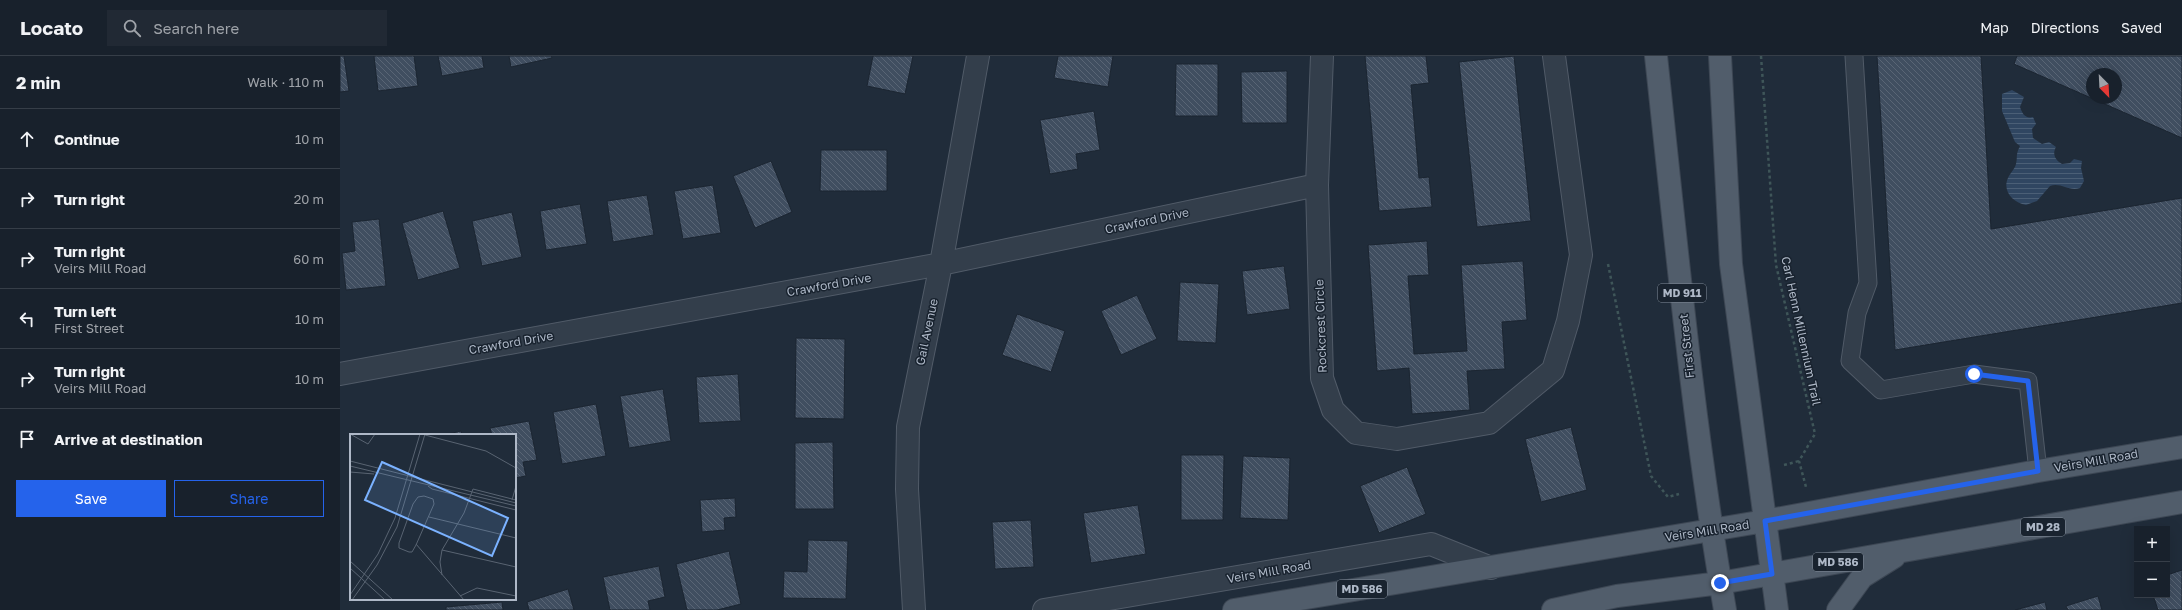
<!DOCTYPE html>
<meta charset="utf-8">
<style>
:root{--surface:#18212c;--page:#212934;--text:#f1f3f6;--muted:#9fa3a9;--line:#363e48;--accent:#2563eb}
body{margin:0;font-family:"Golos Text",sans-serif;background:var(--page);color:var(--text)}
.controls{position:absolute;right:12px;bottom:12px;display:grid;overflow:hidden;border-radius:0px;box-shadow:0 4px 16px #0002}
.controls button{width:36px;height:36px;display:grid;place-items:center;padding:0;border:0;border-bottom:1px solid var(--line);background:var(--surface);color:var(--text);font:20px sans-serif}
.compass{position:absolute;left:1746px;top:12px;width:36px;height:36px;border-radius:50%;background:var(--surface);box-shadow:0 4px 16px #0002;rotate:156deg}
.stop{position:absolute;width:12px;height:12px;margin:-9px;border:3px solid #2563eb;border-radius:50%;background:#fff}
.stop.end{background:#2563eb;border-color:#fff;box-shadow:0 1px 4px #0008}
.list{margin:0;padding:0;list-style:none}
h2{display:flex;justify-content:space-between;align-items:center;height:52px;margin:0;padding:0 16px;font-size:17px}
h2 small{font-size:13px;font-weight:400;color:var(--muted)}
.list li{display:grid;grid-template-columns:26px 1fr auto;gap:12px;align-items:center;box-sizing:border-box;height:60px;padding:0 16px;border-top:1px solid var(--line)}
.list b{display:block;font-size:15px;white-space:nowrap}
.list p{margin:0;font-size:13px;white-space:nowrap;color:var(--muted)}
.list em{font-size:13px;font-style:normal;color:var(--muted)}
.actions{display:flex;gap:8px;padding:12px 16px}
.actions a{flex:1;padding:9px 0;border:1px solid var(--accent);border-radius:0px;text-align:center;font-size:14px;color:var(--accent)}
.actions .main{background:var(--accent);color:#fff}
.icon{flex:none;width:22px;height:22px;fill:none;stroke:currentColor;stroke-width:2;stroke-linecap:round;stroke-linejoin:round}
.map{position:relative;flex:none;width:1842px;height:554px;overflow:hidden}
header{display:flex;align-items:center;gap:24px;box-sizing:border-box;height:56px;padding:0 20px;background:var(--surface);border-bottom:1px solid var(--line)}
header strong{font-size:19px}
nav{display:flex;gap:22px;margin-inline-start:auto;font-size:14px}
.search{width:280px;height:36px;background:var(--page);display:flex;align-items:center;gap:10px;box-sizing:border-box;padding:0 14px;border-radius:0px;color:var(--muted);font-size:15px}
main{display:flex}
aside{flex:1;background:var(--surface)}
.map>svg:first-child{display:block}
.water{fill:url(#water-rules)}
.building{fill:url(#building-back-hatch);stroke:#1b2531;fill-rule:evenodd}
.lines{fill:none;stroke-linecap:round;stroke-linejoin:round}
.lane-casing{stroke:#515b68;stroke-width:19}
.street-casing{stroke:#515b68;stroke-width:24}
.primary-casing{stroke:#3d4754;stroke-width:24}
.path{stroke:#3f5659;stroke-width:2.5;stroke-dasharray:3 3;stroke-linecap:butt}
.lane{stroke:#333e4b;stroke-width:17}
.street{stroke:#333e4b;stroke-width:22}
.primary{stroke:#515d6b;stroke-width:22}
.route{stroke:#2563eb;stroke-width:5}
.labels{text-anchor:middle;stroke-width:3;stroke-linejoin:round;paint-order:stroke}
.shield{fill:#19232f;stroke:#818b99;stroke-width:1}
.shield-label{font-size:11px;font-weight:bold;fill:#aeb8c7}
.street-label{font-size:12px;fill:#aeb8c7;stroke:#19232f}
.inset-road{fill:none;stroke:#596472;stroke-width:1}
.view{fill:#7bb2ff;fill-opacity:0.15;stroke:#7bb2ff;stroke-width:2}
.inset-edge{fill:none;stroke:#aeb8c7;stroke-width:2}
</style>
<header>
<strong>Locato</strong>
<div class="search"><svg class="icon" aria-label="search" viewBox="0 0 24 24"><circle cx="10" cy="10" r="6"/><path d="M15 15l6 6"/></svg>Search here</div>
<nav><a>Map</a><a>Directions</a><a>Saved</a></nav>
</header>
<main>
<aside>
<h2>2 min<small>Walk · 110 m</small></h2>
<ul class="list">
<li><svg class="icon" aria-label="ahead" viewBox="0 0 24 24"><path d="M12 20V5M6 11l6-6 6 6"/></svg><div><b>Continue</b></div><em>10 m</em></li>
<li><svg class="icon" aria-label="right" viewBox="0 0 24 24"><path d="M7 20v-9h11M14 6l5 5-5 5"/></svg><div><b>Turn right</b></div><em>20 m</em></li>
<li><svg class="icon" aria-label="right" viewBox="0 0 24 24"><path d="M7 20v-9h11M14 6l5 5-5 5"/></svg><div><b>Turn right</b><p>Veirs Mill Road</p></div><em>60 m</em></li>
<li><svg class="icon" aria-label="left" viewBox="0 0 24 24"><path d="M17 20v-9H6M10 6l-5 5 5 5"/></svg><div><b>Turn left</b><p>First Street</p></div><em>10 m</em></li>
<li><svg class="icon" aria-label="right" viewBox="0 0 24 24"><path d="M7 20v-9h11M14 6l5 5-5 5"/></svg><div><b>Turn right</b><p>Veirs Mill Road</p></div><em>10 m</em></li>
<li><svg class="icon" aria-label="arrive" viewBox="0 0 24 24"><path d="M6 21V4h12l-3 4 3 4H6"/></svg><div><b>Arrive at destination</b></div></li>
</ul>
<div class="actions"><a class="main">Save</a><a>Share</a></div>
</aside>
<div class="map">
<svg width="1842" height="554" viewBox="0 0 1842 554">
<defs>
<pattern id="water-rules" width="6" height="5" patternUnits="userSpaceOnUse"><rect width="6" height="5" fill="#304661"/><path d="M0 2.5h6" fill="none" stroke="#4b5f76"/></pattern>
<pattern id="building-back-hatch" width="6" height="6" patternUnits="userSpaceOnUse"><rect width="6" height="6" fill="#404e60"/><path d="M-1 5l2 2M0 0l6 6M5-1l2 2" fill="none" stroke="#596575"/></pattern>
</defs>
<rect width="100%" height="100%" fill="#202c3a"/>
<path class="water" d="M1672 34 1684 41 1680 51C1682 57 1685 63 1693 61L1696 68 1692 73 1693 82 1702 88 1709 86 1716 91C1712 98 1715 104 1722 108L1730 107 1734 103 1742 105 1741 112 1744 125 1740 132C1729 136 1721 126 1710 130L1697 145 1686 149C1673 147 1662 135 1668 122 1670 117 1675 113 1676 108 1678 100 1675 100 1680 90L1675 86 1662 55V38Z"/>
<path class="building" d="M0 0H4L9 35 0 36Z
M34 0H74L78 30 38 35Z
M98 0H142L144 12 102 20Z
M169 0H211L212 2 171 11Z
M533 0H573L565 38 527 30Z
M718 0H773L768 31 714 22Z
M1025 0H1086L1089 27 1071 29 1079 122 1089 121 1092 151 1039 155Z
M1174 0 1191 165 1137 171 1119 6Z
M1537 0H1641L1651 173 1842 142V247L1555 294Z
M1677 0H1842V82L1674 8ZM1752 18H1776V42H1752Z
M836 8H878V60H835Z
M947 15V67H902L901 16Z
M754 55 760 94 736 98 738 113 710 118 700 64Z
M481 94H547V135H480Z
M431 105 452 156 415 172 393 120Z
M373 129 381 177 343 183 334 135Z
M307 139 314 179 273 186 267 145Z
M240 148 247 188 206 194 200 155Z
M103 155 120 212 78 224 62 167Z
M172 156 182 201 142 210 132 165Z
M39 163 46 230 6 234 2 197 15 195 12 166Z
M1087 185 1089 219 1068 220 1074 298 1127 295 1121 209 1183 205 1187 264 1162 266 1165 313 1127 315 1130 354 1072 358 1069 312 1037 315 1028 189Z
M944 210 950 253 907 259 902 215Z
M840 226 879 228 876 287 837 285Z
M797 239 817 283 781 299 761 255Z
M677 258 725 275 711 316 662 299Z
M456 282 505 283 504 363 455 362Z
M398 318 401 365 359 367 356 321Z
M323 333 331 385 289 392 280 340Z
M256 348 266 400 222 408 213 356Z
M189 365 197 404 183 406 186 420 175 422V379H152L150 372Z
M1231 371 1247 434 1201 446 1185 383Z
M121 375 122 379H104Z
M493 386 494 453H455V387Z
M841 399H884L883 464H841Z
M903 400 950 402 948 464 900 462Z
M1067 411 1086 458 1039 477 1020 430Z
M395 442 396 461 384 462 385 474 362 476 360 444Z
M798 449 806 498 751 507 743 457Z
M691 464 694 511 655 513 652 466Z
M468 484 508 485 506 543 443 542 444 515 467 516Z
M389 495 401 548 377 554H347L336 508Z
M319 510 325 541 308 545 310 554H270L263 521Z
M1842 514V554H1818L1813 539H1827V519Z
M228 533 234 554H189L187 546Z
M1758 540 1762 554H1728L1726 550Z
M162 546 163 554H106V551Z
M1705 546 1707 554H1675Z"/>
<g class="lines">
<g class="lane-casing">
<path id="lane" d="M1514 0 1528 227 1517 257 1510 305 1541 334 1634 318 1688 325 1698 415"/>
</g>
<g class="street-casing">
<path id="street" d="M982 0 977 129 982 322 993 354 1016 377 1057 383 1149 367 1213 314 1228 265 1241 199 1214 0
M0 318 601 208 977 129
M574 554 567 433 568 371 601 208 638 0
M704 554 1091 488 1151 512"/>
</g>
<g class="primary-casing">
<path id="primary" d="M1316 0C1336 185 1353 370 1385 554
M1380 0 1391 208 1437 554
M894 554 1425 465 1698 415 1842 391
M1213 554 1277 540 1380 527 1842 446
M1498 554 1522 521 1554 501"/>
</g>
<path class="path" d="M1421 0 1436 209 1475 378 1459 405 1466 431
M1268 208 1311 420 1328 441 1339 438
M1444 409 1459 405"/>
<use href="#lane" class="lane"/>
<use href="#street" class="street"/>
<use href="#primary" class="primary"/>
</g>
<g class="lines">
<path class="route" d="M1380 527 1432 518 1425 465 1698 415 1688 325 1634 318"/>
</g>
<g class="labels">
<g class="shield">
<rect x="1318" y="228" width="48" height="18" rx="3"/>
<rect x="1681" y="462" width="44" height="18" rx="3"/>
<rect x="1473" y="497" width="50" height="18" rx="3"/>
<rect x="997" y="524" width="50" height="18" rx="3"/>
</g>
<g class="shield-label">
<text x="1342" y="241">MD 911</text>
<text x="1703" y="475">MD 28</text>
<text x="1498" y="510">MD 586</text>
<text x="1022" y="537">MD 586</text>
</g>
<g class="street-label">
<text transform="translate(807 165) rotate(-12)" y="4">Crawford Drive</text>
<text transform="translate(489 229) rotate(-10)" y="4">Crawford Drive</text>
<text transform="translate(981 270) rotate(-92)" y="4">Rockcrest Circle</text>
<text transform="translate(1461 275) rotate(78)" y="4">Carl Henn Millennium Trail</text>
<text transform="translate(587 276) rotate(-78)" y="4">Gail Avenue</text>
<text transform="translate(171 287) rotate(-10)" y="4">Crawford Drive</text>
<text transform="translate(1347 290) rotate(-96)" y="4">First Street</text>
<text transform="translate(1756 405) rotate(-10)" y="4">Veirs Mill Road</text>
<text transform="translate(1367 475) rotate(-9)" y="4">Veirs Mill Road</text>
<text transform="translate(929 516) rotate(-10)" y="4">Veirs Mill Road</text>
</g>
</g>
<g transform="translate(10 378)">
<rect width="166" height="166" fill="#202c3a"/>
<path class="inset-road" d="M0 0 18 10 25 0M75 1 136 17 166 34M0 27 166 69M0 32 166 72M0 38 24 40M78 52 82 55 166 76M74 62 83 65 84 70 66 111 62 118H59L49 114V109L63 70 68 63ZM162 66 166 52M79 83 166 104M66 110 114 166M92 116 166 133M0 127 43 166M0 134 35 166M92 141 90 128 92 116 114 79 123 55 166 66M0 161 28 120 45 84 70 0M110 162 127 154 166 162M2 166 27 131 47 93 75 0"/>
<path class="view" d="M32 28 158 84 142 122 15 66Z"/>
<rect width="166" height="166" class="inset-edge"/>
</g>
</svg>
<div class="controls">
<button>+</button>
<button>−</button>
</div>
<svg class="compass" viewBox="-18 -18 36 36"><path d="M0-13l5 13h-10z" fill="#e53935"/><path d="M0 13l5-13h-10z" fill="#9fa3a9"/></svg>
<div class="stop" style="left:1634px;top:318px"></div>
<div class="stop end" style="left:1380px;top:527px"></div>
</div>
</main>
